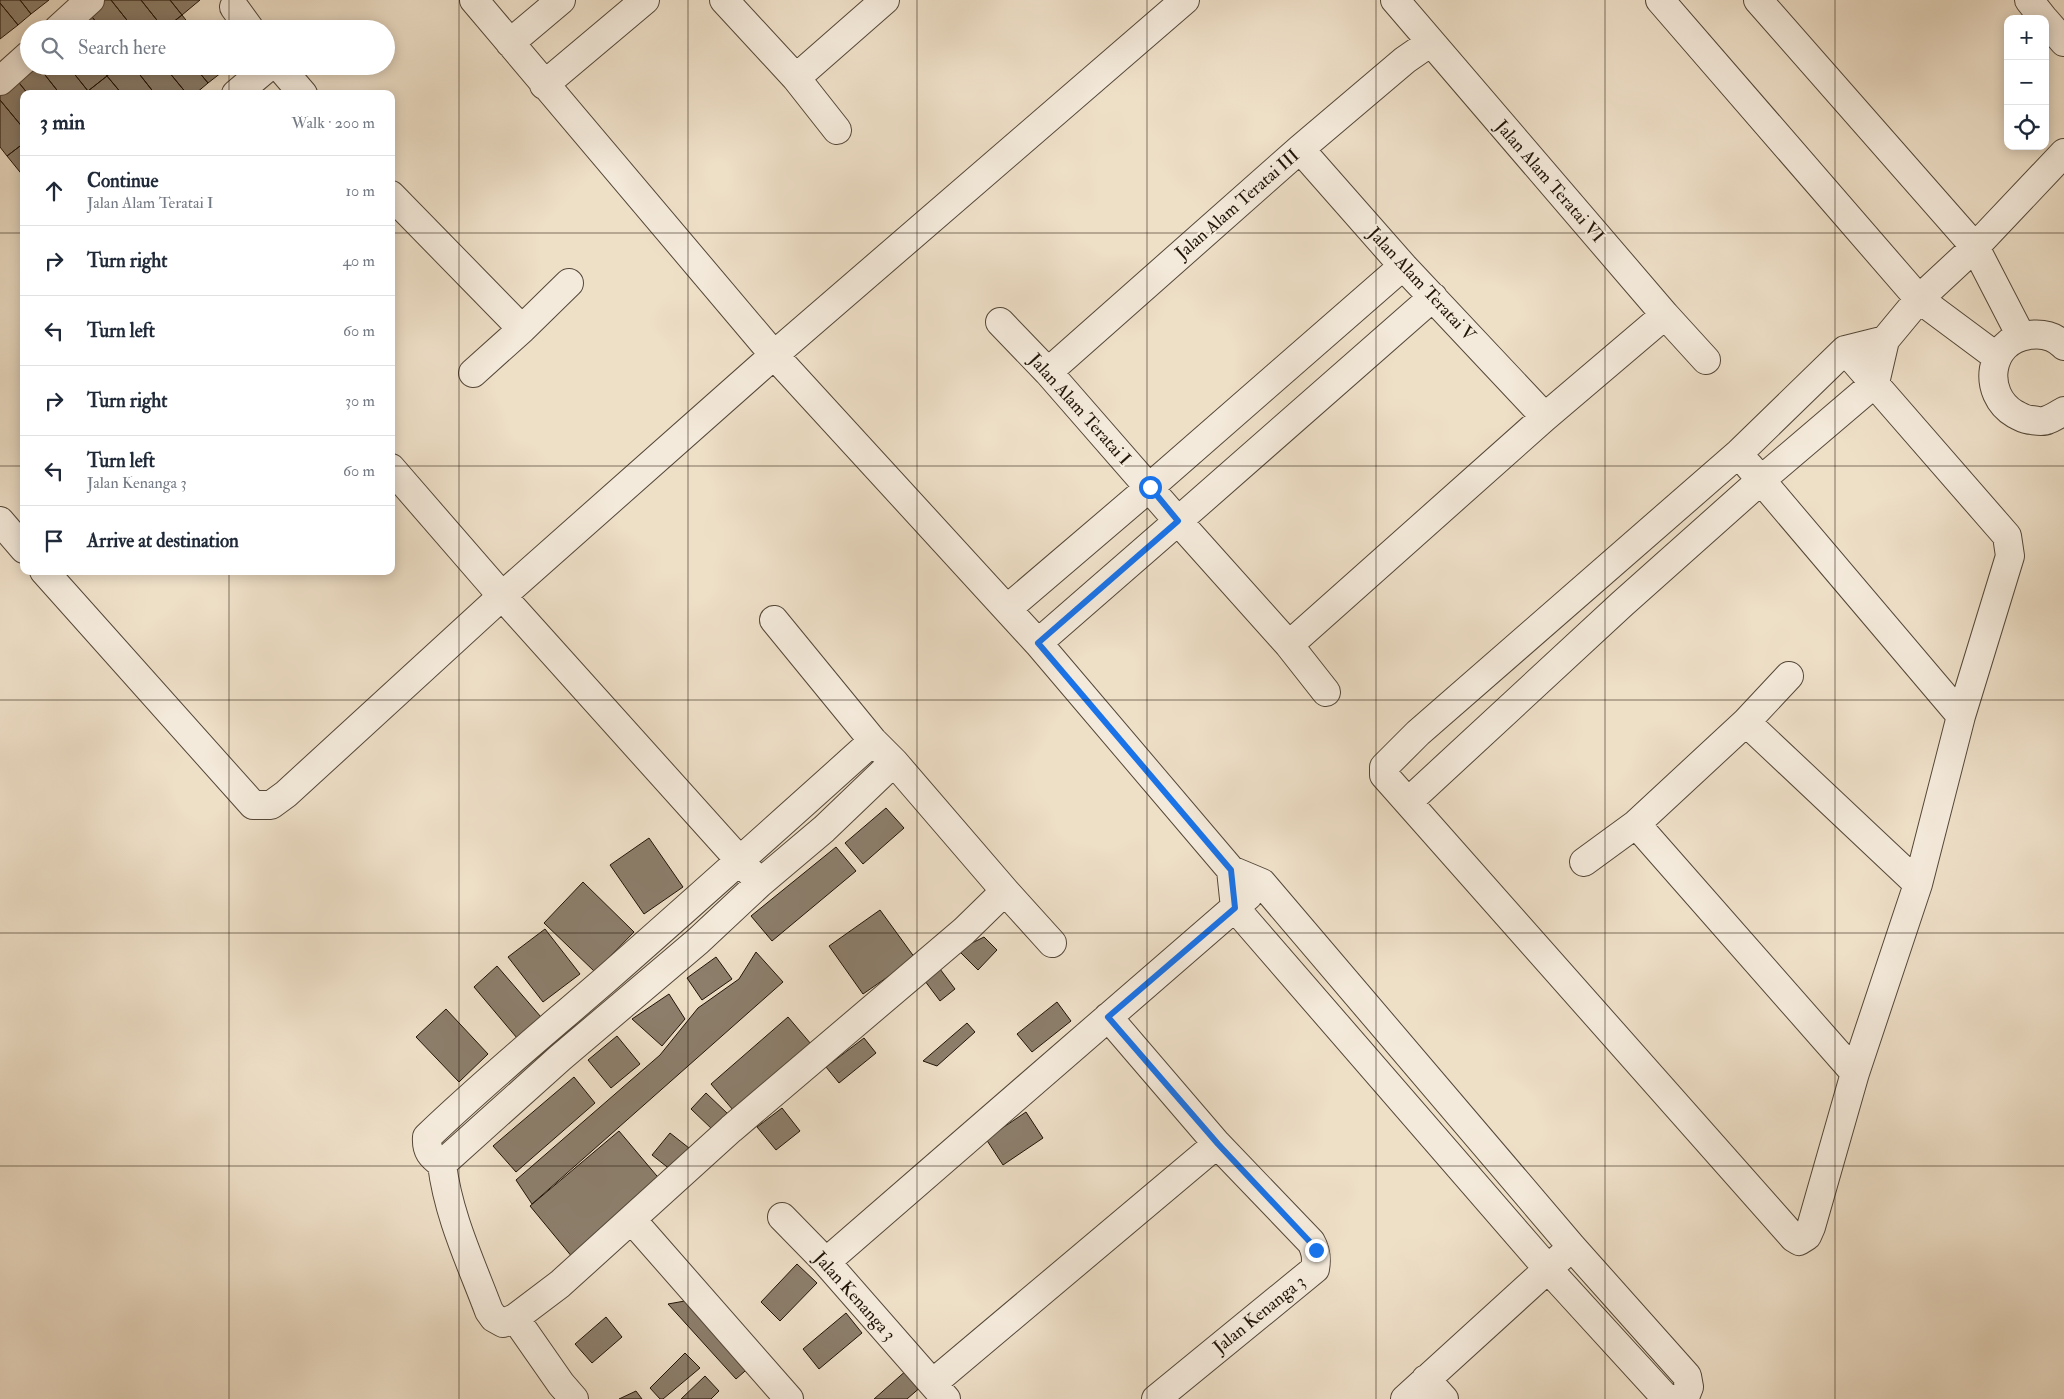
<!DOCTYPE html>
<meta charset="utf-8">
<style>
:root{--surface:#fff;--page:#f6f6f7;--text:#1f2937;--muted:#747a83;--line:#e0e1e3}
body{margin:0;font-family:"IM FELL Double Pica",serif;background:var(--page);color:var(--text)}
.controls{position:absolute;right:15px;top:15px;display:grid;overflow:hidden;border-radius:10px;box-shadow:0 2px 12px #0003}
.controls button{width:45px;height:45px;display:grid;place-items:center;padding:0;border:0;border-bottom:1px solid var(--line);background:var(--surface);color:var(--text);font:25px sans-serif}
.stop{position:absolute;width:15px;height:15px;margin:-11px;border:4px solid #1a73e8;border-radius:50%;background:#fff}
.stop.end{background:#1a73e8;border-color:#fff;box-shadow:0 1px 5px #0008}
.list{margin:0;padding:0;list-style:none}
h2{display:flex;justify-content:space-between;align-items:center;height:65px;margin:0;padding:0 20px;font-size:21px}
h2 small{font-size:16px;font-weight:400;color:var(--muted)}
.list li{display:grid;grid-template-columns:32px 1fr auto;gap:15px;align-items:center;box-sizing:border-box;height:70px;padding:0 20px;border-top:1px solid var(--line)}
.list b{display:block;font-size:19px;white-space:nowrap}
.list p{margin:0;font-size:16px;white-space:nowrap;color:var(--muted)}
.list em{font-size:16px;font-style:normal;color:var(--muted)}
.icon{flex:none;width:28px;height:28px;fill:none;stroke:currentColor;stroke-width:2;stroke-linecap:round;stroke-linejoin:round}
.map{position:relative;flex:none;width:2064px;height:1399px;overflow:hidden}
.search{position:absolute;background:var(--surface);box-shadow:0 2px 12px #0003;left:20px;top:20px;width:375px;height:55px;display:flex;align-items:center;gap:12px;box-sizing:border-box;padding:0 18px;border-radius:28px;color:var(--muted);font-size:19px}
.panel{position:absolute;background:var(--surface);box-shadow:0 2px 12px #0003;left:20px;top:90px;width:375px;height:485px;border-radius:10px}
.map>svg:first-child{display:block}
.building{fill:#8c7e6b;stroke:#211408}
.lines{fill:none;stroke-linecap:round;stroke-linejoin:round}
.minor-casing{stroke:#544738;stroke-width:30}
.minor{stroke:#f4eadb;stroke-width:28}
.route{stroke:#1a73e8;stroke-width:6}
.grid{fill:none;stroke:#211408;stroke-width:1;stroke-opacity:0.55}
.labels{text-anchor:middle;stroke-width:4;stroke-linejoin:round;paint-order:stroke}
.street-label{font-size:18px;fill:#211408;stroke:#f4eadb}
</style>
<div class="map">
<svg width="2064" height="1399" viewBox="0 0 2064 1399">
<rect width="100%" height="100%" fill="#eedfc7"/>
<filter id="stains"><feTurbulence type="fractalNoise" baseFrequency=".004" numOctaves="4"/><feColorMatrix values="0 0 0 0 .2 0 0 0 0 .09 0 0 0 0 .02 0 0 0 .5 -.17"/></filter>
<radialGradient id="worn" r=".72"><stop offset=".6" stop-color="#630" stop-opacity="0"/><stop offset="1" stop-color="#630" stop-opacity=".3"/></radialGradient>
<path class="building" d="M0 0H20L31 14 18 25 0 3Z
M20 0H49L31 14Z
M103 0H111L134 29H102L88 12Z
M111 0H141L164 29H134Z
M141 0H170L182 15 164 29Z
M170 0H200L182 15Z
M0 3 18 25 0 39Z
M88 12 102 29H69Z
M182 15 193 29H165Z
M29 66H38L60 94H28L12 74Z
M38 66H68L88 91 85 94H60Z
M68 66H100L107 76 88 91Z
M100 66H118L107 76Z
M118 66H133L155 94H122L107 76Z
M133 66H164L187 94H155Z
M164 66H194L208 83 195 94H187Z
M194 66H224L226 69 208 83Z
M12 74 28 94H24V129L0 100V84Z
M107 76 122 94H90L88 91Z
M0 100 24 129V143L7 156 0 147Z
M24 143V177L7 156Z
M886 808 904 828 863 864 845 843Z
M649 838 683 887 644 914 610 865Z
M836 847 856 871 772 941 751 916Z
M583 882 634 932 595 972 544 923Z
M880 910 915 958 863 994 829 946Z
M545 929 580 974 543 1002 508 957Z
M984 937 997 950 978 970 958 950Z
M756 952 783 982 532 1204 516 1180 660 1055 698 1008 739 979Z
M716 957 732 979 702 1000 687 978Z
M497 966 541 1017 517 1038 474 987Z
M940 969 955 989 940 1001 925 981Z
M669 994 685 1019 662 1046 632 1019Z
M1057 1002 1071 1021 1032 1052 1017 1034Z
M446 1009 488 1054 459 1082 416 1037Z
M788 1017 811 1044 733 1110 711 1084Z
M967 1023 975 1032 937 1066 923 1061Z
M617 1036 640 1064 611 1088 588 1060Z
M864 1038 876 1053 839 1083 826 1067Z
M574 1077 595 1103 516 1172 493 1146Z
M706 1093 728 1114 713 1130 691 1109Z
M782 1108 800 1131 776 1150 757 1127Z
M1026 1112 1043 1138 1003 1165 986 1139Z
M619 1131 662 1182 573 1258 530 1206Z
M670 1133 689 1148 671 1170 652 1155Z
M797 1264 817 1283 780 1321 761 1302Z
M707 1297 761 1357 736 1379 668 1304Z
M846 1313 862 1333 819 1369 803 1349Z
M606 1317 622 1337 592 1363 575 1344Z
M685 1353 700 1368 663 1399H660L650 1388Z
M908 1369 923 1385 907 1399H874Z
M705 1376 719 1391 711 1399H681Z
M636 1391 642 1399H619Z"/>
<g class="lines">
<g class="minor-casing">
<path id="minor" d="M474 0 774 355 1038 643 1231 870 1262 883 1572 1247 1687 1376 1689 1387 1685 1397 1679 1399
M724 0 796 78 885 0
M1395 0 1665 315 1706 360
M1660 0 1919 299 1997 357
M1758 0 1975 247 2021 336
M2029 0 2044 19
M234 7 250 29
M2045 20 2064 42
M58 29 90 0
M510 43 561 0
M279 66 303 94
M796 78 837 130
M0 81 29 55
M544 85 645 0
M236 94 269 66
M1300 149 1403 266 1545 417
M391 195 522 329 473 373
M1000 322 1048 372 1178 521 1433 297
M522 329 569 283
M2064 346C2055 336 2042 333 2029 335 1988 340 1981 394 2015 414 2021 417 2025 420 2032 420 2037 421 2043 422 2047 420 2053 418 2059 414 2064 411
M1845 350 2007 536 2010 556 1961 716 1918 884 1855 1073 1811 1227 1807 1236 1799 1241 1794 1238 1384 775V767L1418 733 1739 453 1845 350 1885 340
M1048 372 1300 149 1405 60 1431 42
M1749 466 1961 716
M391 468 502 596 774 355 1185 0
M0 521 24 549
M44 571 253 805H271L286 794 502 596 760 883
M1007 609 1150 487 1403 266
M774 620 873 741 894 762 1005 891 964 931 731 1129 560 1284 515 1318 503 1323 494 1318 489 1311C471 1263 448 1215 442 1164 431 1156 426 1151 427 1137 484 1082 545 1032 605 980 695 901 784 821 873 741
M1038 643 1178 521 1289 645 1326 692
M1289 645 1545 417 1665 315
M1746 722 1918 884
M1408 802 1622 604 1760 481 1875 383 1885 340 1919 299 1975 247 2064 153
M1636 824 1855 1073
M1584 862 1636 824 1746 722 1789 676
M1231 870 1235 908 1548 1269 1665 1397 1672 1399
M1005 891 1052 943
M1108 1017 1217 1144 1311 1242C1316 1251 1317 1258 1315 1269L1156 1399
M442 1164 560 1058 698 941 760 883 824 829 894 762
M782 1217 826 1262 946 1399
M632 1220 789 1399
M826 1262 1248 896
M515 1318 561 1384 574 1399
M1426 1379 1444 1399
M933 1383 1217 1144
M1405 1399 1561 1257"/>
</g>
<use href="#minor" class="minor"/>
</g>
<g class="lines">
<path class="route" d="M1150 487 1178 521 1038 643 1231 870 1235 908 1108 1017 1218 1144 1310 1242 1316 1250"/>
</g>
<path class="grid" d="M229 0V29M459 0V1399M688 0V1399M917 0V1399M1147 0V1399M1376 0V1399M1605 0V1399M1835 0V1399M229 66V94M0 233H24M391 233H2064M0 466H24M391 466H2064M229 571V1399M0 700H2064M0 933H2064M0 1166H2064"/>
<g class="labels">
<g class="street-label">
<text transform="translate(1550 181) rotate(49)" y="6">Jalan Alam Teratai VI</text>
<text transform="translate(1237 204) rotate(-41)" y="6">Jalan Alam Teratai III</text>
<text transform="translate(1422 284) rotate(47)" y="6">Jalan Alam Teratai V</text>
<text transform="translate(1080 409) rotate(48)" y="6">Jalan Alam Teratai I</text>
<text transform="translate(855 1296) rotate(48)" y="6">Jalan Kenanga 3</text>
<text transform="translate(1259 1314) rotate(-39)" y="6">Jalan Kenanga 3</text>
</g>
</g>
<rect width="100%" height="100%" filter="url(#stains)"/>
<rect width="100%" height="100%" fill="url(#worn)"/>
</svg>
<div class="controls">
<button>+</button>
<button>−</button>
<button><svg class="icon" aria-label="locate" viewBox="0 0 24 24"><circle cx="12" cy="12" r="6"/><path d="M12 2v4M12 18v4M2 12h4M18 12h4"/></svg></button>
</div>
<div class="stop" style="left:1150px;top:487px"></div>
<div class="stop end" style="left:1316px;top:1250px"></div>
<div class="search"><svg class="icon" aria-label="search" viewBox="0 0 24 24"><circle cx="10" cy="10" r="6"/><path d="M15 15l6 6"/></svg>Search here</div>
<section class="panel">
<h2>3 min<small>Walk · 200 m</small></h2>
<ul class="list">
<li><svg class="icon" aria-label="ahead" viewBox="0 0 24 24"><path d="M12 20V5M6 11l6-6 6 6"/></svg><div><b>Continue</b><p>Jalan Alam Teratai I</p></div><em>10 m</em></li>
<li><svg class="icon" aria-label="right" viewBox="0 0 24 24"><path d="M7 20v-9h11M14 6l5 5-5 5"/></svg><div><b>Turn right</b></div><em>40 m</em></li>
<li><svg class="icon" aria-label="left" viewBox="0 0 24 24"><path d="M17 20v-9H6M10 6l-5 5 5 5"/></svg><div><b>Turn left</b></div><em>60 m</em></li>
<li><svg class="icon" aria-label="right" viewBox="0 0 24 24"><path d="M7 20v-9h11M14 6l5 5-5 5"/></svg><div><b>Turn right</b></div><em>30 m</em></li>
<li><svg class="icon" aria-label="left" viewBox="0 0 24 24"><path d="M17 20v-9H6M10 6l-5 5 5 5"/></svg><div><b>Turn left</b><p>Jalan Kenanga 3</p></div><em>60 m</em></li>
<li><svg class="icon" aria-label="arrive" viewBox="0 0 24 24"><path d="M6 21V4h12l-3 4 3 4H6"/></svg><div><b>Arrive at destination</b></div></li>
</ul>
</section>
</div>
